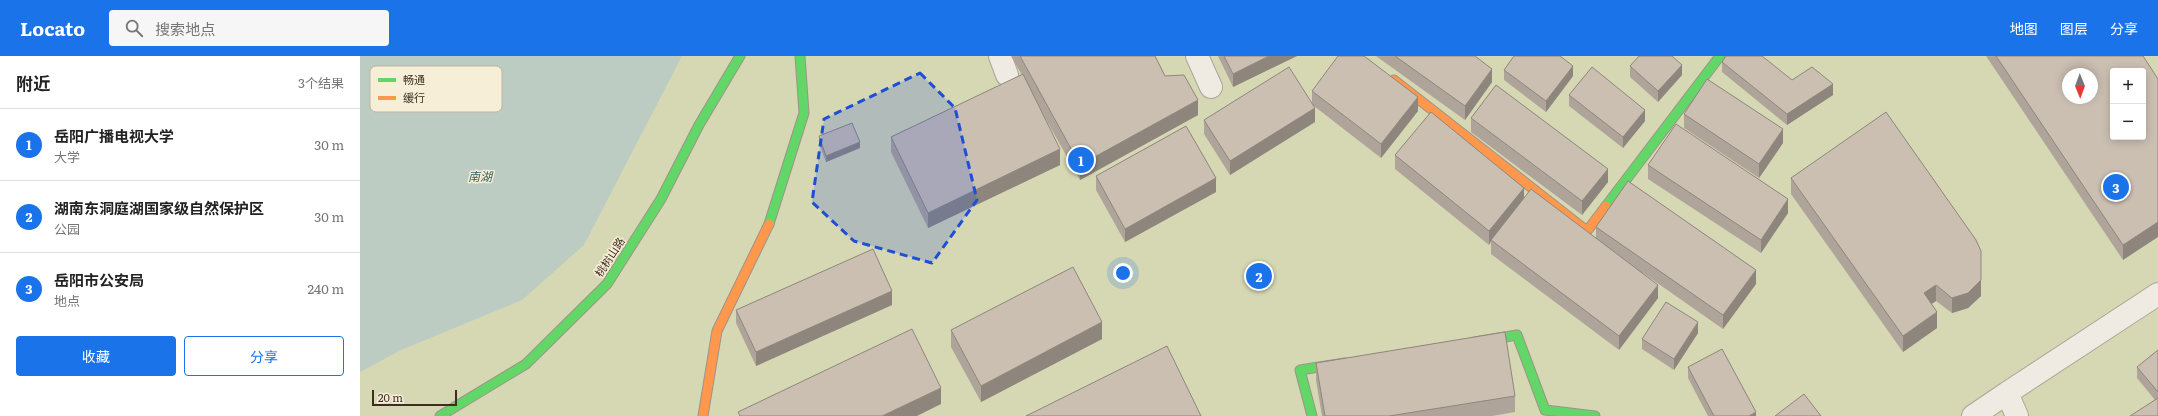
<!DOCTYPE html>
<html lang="zh">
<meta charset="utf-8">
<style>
:root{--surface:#fff;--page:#f6f6f6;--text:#222;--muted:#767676;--line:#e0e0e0;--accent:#1a73e8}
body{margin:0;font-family:Literata,"Noto Sans SC",serif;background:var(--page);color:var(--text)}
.controls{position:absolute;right:12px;top:12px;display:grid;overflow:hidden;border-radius:4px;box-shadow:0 2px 10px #0003}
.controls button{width:36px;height:36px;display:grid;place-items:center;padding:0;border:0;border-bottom:1px solid var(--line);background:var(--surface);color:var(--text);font:20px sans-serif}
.compass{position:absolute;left:1702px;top:12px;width:36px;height:36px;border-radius:50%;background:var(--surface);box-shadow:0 2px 10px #0003;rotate:179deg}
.scale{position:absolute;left:12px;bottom:10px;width:85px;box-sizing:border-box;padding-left:4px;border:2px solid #3d2e20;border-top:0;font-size:11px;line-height:14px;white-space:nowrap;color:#3d2e20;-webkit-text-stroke:3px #f7eed8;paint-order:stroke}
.you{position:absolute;left:763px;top:217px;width:14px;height:14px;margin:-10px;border:3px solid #fff;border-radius:50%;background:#1a73e8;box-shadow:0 0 0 6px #1a73e833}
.badge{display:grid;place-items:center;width:26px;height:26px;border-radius:50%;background:var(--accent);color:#fff;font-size:13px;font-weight:700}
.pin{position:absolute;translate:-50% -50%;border:2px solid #fff;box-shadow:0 1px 4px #0006}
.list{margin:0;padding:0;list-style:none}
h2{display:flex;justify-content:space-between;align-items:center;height:52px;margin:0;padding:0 16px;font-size:17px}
h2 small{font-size:13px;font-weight:400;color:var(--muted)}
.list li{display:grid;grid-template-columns:26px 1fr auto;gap:12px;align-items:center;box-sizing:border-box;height:72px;padding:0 16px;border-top:1px solid var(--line)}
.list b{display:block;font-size:15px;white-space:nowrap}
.list p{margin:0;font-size:13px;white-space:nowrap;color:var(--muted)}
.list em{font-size:13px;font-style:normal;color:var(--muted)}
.actions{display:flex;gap:8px;padding:12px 16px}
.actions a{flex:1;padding:9px 0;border:1px solid var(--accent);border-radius:4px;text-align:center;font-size:14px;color:var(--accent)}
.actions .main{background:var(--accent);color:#fff}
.icon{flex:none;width:22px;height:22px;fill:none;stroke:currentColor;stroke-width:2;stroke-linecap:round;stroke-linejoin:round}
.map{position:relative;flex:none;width:1798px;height:360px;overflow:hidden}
header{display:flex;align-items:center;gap:24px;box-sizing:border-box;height:56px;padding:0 20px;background:var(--accent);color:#fff}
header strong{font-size:19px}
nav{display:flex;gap:22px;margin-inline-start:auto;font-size:14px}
.search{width:280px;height:36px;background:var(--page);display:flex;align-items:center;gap:10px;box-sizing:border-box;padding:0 14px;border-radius:4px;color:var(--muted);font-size:15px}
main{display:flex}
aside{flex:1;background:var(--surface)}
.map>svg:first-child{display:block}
.green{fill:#d6d7b3;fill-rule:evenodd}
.water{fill:#bcccc2}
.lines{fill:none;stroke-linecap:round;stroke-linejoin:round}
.street-casing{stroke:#ada599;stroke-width:24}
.fast-casing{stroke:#9c958a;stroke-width:11}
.slow-casing{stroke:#9c958a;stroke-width:11}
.street{stroke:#efebe3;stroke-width:22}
.fast{stroke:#63d668;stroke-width:9}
.slow{stroke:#ff974d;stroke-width:9}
.wall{fill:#afa499}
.shaded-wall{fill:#8e867d}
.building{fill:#cbbfb2;stroke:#8e867d;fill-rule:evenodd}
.marked{fill:#1d4ed8;fill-opacity:0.2;stroke:#1d4ed8;stroke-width:3;stroke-dasharray:8 5;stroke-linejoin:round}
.labels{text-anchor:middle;stroke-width:3;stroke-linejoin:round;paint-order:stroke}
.street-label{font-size:11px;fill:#3d2e20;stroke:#f7eed8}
.water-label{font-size:12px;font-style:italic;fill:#2f5d5a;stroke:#f7eed8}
.key{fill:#f7eed8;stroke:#bfb4a1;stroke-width:1}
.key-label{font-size:11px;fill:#3d2e20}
</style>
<header>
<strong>Locato</strong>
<div class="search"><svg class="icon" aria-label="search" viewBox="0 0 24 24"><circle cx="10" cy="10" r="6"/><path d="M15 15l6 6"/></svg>搜索地点</div>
<nav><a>地图</a><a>图层</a><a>分享</a></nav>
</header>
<main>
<aside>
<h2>附近<small>3个结果</small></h2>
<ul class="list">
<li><span class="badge">1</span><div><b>岳阳广播电视大学</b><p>大学</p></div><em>30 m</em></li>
<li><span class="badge">2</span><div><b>湖南东洞庭湖国家级自然保护区</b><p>公园</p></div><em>30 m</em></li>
<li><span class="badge">3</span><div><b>岳阳市公安局</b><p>地点</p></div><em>240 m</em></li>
</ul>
<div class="actions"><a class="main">收藏</a><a>分享</a></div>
</aside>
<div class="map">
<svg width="1798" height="360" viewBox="0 0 1798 360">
<rect width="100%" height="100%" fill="#e7e0d1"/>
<path class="green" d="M0 0H1798V360H0ZM1753 15H1783V81H1753ZM1708 18H1732V42H1708Z"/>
<path class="water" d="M0 0H322L224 189 162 244 41 294 0 316Z"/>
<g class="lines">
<g class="street-casing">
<path id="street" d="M640 0 647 19
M837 0 851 31
M1613 360 1647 337
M1657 360 1647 337 1798 238"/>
</g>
<g class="fast-casing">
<path id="fast" d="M1246 150 1360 0
M409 168 444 57 440 0
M1115 286 1157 279 1185 354 1235 360
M80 360 166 308 247 228 301 143 339 69 380 0
M952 360 940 314 985 307"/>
</g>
<g class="slow-casing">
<path id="slow" d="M1034 24 1227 175 1246 150
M343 360 357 275 409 168"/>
</g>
<use href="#street" class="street"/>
<use href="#fast" class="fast"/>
<use href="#slow" class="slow"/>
</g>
<path class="wall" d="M651 0H795L805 20 838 59 720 124 679 51 700 109 568 172 531 96V81L662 19Z
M858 0H937L873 31Z
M1016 0H1115L1132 26 1105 64Z
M1626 0H1783L1763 204Z
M1362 6 1432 24 1473 39 1427 69 1362 16Z
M1270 10 1322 19 1298 46 1270 21Z
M1144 14 1213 20 1186 56 1144 24Z
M952 35 1058 55 1021 102 954 50 955 66 870 119 844 78V64L952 47Z
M1209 39 1285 65 1263 92 1209 50Z
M1324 58 1423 87 1399 122 1324 72Z
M1111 62 1248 126 1222 159 1111 76Z
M459 80 500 92 466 106 459 87Z
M1035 99 1164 141 1236 182V171L1396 228 1363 273 1283 217 1298 242 1259 294 1131 198V185L1129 189 1035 113Z
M1288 109 1428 157 1401 197 1288 123Z
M736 120 856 136 765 186 736 134Z
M1431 122 1621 240 1608 252 1592 257 1576 245 1571 248 1577 272 1543 296 1431 138Z
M532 249 396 310 376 267V254Z
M591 274 742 283 621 346 591 291Z
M1338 277 1314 314 1282 293V283Z
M1798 294V360L1795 344 1777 322V311Z
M956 307 1155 340V356L1132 360H962L956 324Z
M1328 311 1396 360H1348L1328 322Z"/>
<path class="shaded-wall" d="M909 0H937L873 31V18Z
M1322 9V19L1298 46V35Z
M1213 10V20L1186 56V45Z
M1132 13V26L1105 64V50Z
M1473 28V39L1427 69V58Z
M1058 41V55L1021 102V88Z
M838 44V59L720 124V109Z
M955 52V66L870 119V105Z
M1285 54V65L1263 92V81Z
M1423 73V87L1399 122V108Z
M500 86V92L466 106V100Z
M700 93V109L568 172V157Z
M1248 113V126L1222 159V145Z
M856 122V136L765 186V173Z
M1164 132V146L1131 184V185L1129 189V175Z
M1428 143V157L1401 197V184Z
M1798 166V181L1763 204V189Z
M1621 195V240L1608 252 1592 257V242Z
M1396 214V228L1363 273V259Z
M1298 229V242L1259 294V280Z
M1576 229V245L1564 253V237Z
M532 235V249L396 310V296Z
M1577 256V272L1543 296V280Z
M742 266V283L621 346V330Z
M1338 266V277L1314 314V303Z
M581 332V348L557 360H522Z
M1396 356V360H1389Z"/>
<path class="building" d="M660 0H795L805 20 824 19 838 44 720 109Z
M864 0H909L873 18Z
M978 0H1004L1058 41 1021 88 952 35Z
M1035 0H1115L1132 13 1105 50Z
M1154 0H1200L1213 10 1186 45 1144 14Z
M1279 0H1312L1322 9 1298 35 1270 10Z
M1366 0H1402L1432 24 1452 11 1473 28 1427 58 1362 6Z
M1636 0H1783L1798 23V166L1763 189ZM1753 15H1783V81H1753ZM1708 18H1732V42H1708Z
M929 11 955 52 870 105 844 64Z
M1232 11 1285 54 1263 81 1209 39Z
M663 18 700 93 568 157 531 81Z
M1347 23 1423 73 1399 108 1324 58Z
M1136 29 1248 113 1222 145 1111 62Z
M1071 56 1164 132 1129 175 1035 99Z
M1526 56 1616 184 1621 195V224L1608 237 1592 242 1576 229 1564 237 1577 256 1543 280 1431 122Z
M492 67 500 86 466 100 459 80Z
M1316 68 1428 143 1401 184 1288 109Z
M826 70 856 122 765 173 736 120Z
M1268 125 1396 214 1363 259 1236 171Z
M1171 133 1298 229 1259 280 1131 184Z
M513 193 532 235 396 296 376 254Z
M713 211 742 266 621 330 591 274Z
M1306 246 1338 266 1314 303 1282 283Z
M552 273 581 332 522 360H380L378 356Z
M1145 276 1155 340 1029 360H965L956 307Z
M807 290 841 360H666Z
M1362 293 1396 356 1389 360H1354L1328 311Z
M1798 294V336L1777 311Z
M1444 338 1461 360H1415Z
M1798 342V360H1770Z"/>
<path class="marked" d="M560 17 595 52 617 144 572 207 494 185 452 146 464 63Z"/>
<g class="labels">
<g class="street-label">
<text transform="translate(250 201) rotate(-57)" y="4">桃树山路</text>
</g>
<g class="water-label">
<text x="120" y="125">南湖</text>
</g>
</g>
<rect x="10" y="10" width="132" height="46" rx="6" class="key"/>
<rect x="18" y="22" width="18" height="4" fill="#63d668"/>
<rect x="18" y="40" width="18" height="4" fill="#ff974d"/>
<g class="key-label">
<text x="43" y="28">畅通</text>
<text x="43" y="46">缓行</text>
</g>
</svg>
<div class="controls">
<button>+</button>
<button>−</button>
</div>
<svg class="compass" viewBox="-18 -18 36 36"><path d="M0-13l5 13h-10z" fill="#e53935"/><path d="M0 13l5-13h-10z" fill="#767676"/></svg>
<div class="scale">20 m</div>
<div class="you"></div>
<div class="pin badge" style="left:721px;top:104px">1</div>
<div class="pin badge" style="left:899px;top:220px">2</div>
<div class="pin badge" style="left:1756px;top:131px">3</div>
</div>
</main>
